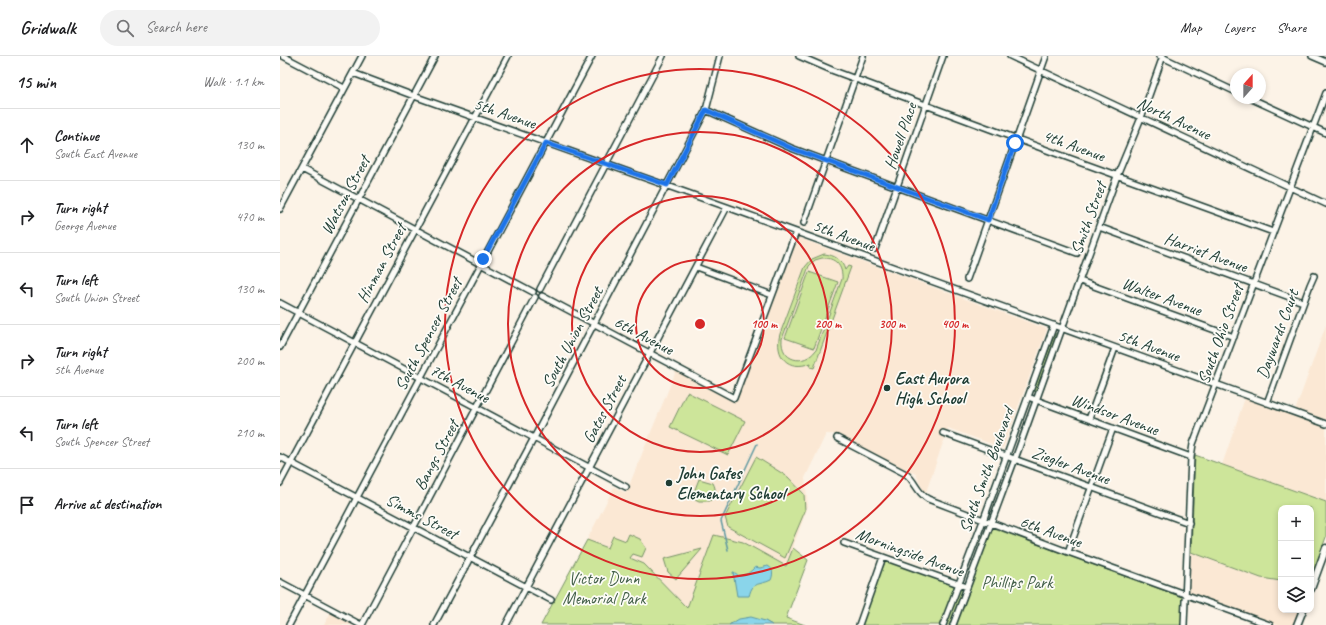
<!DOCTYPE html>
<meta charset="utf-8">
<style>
:root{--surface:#fff;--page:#f2f2f2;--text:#202124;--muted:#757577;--line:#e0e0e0}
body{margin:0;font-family:Caveat,sans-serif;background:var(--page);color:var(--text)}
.controls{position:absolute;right:12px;bottom:12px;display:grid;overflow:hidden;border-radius:8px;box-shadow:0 2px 6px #0003}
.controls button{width:36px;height:36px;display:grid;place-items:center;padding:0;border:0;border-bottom:1px solid var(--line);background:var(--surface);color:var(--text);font:20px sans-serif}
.compass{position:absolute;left:950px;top:12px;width:36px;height:36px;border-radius:50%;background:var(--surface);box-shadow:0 2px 6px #0003;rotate:21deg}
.stop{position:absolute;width:12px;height:12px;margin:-9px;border:3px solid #1a73e8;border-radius:50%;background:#fff}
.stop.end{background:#1a73e8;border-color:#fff;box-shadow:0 1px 4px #0008}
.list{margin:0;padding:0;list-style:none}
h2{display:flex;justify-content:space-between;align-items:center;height:52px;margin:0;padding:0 16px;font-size:17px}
h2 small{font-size:13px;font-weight:400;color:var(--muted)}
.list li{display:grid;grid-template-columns:26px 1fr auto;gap:12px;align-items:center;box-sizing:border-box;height:72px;padding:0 16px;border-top:1px solid var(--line)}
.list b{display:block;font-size:15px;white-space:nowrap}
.list p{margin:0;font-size:13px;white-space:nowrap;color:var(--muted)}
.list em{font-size:13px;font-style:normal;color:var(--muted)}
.icon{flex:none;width:22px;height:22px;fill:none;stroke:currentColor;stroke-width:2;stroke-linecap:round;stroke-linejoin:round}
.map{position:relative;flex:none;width:1046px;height:569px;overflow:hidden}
header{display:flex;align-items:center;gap:24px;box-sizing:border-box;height:56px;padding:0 20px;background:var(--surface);border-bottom:1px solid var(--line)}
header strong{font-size:19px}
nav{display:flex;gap:22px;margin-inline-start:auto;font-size:14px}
.search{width:280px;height:36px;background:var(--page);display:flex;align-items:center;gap:10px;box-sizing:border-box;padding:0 14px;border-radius:22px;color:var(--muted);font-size:15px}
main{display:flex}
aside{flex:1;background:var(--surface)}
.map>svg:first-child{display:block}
.built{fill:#fbe8d4}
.green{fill:#cde59a;stroke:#769167;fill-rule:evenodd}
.water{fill:#8ad5ea;stroke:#5f98a1}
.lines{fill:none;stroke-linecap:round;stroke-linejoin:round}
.stream{stroke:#5f98a1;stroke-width:1.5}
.minor-casing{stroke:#1f3d34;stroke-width:8}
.major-casing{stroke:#1f3d34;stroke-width:9}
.minor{stroke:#fdfcf7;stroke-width:5}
.major{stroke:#fdfcf7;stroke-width:6}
.route{stroke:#1a73e8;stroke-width:5}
.ring{fill:none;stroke:#d62828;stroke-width:2}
.poi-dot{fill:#1f3d34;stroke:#fdfcf7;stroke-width:1.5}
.labels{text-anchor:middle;stroke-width:3.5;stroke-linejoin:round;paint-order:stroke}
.street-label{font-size:17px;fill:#1f3d34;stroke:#fdfcf7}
.poi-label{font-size:17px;font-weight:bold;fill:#1f3d34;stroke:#fdfcf7;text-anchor:start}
.park-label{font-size:17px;fill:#425f48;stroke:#fdfcf7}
.centre{fill:#d62828;stroke:#fdfcf7;stroke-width:2}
.ring-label{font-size:12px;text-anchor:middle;font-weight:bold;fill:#d62828;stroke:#fdfcf7;stroke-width:3.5;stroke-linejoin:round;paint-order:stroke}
</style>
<header>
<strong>Gridwalk</strong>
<div class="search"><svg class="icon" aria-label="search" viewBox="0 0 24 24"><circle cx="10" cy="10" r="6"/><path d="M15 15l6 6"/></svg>Search here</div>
<nav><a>Map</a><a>Layers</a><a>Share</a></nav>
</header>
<main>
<aside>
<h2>15 min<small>Walk · 1.1 km</small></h2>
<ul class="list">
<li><svg class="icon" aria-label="ahead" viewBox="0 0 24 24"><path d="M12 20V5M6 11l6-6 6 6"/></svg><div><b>Continue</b><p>South East Avenue</p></div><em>130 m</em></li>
<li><svg class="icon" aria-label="right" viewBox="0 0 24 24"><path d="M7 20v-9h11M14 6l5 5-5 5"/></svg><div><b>Turn right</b><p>George Avenue</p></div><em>470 m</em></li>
<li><svg class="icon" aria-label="left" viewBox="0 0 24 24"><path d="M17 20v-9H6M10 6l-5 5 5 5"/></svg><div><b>Turn left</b><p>South Union Street</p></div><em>130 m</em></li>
<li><svg class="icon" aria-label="right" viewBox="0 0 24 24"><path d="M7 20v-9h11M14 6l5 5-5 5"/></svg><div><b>Turn right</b><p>5th Avenue</p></div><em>200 m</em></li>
<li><svg class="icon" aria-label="left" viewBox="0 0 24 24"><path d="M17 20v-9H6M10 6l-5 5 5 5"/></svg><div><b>Turn left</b><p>South Spencer Street</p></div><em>210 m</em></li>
<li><svg class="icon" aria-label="arrive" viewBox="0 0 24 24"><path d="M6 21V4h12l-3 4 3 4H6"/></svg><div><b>Arrive at destination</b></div></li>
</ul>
</aside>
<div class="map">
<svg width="1046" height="569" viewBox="0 0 1046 569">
<rect width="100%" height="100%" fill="#fcf3e7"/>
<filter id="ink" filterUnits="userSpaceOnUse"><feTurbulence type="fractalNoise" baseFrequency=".025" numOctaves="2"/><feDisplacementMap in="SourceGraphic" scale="8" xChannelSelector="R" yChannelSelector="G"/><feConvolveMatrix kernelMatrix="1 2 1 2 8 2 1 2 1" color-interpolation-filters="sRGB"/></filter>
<g filter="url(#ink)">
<path class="built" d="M516 181 767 273 723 392 668 372 645 439 636 418 554 378H546L525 422 528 450 506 510 463 486 407 552 364 508 307 484 334 431 346 437 396 315 454 345 479 282Z
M1046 269V366L1015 355Z
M965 342 1046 370V446L942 409Z
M911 496 981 522 1001 525V554H1020L1014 569H997L909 538Z
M51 556 75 569H44Z"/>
<path class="green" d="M544 198C555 199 562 204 565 214L568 210 571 211 534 312 530 311 531 307C508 316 494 300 500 278L525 211 532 203ZM542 202C555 201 563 210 562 223L536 294C524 311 500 305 502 283L529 210 535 204Z
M529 216 558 226 534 292 505 282Z
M777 277 778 278 757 335 755 336 753 334 775 278Z
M407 336 465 365 448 399 390 371Z
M915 399 1046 446V481L1031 523V452H1001V525L981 522 911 496Z
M476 401 508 421 524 438 525 455 505 502 448 471 445 461Z
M419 423 433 427C437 434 435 440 430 445H419L413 442 414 436Z
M713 472 902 541 903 542V569H580L598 520 605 507 608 506 614 507 687 534Z
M349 478 360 483 366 492 362 501 353 498 350 502 364 508 407 552 434 479 463 486 506 510 513 492 528 504 506 562 525 569H492L485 565 453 566 449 569H261L307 484 328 492 333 480 346 485Z
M422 493 396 523 388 516 384 503Z"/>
<path class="water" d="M488 510C494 513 493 519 491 524 486 527 478 527 474 530 471 532 470 537 469 540H457L453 516H454L459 520C466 520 470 516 475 511L480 512Z
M471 561 485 565 492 569H449L459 563Z"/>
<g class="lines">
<path class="stream" d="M448 494 441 465 477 388"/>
<g class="minor-casing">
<path id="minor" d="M3 0 64 32
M519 0 554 15 775 97 993 176
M730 0 1046 148
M880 0 956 36
M1032 0 1046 6
M73 17 134 40 447 151 1046 368
M970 42 1046 77
M426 54 511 92 797 197
M22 113 253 236
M0 153 82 0
M524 167 583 0
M819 171 1023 246
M595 193 663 0
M416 211 492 239
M687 223 766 0
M800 225 954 281
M260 233 383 0
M262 240 454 342 516 176
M0 247 346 431
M0 291 155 0
M748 341 911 401
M987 347 1030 229 1034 220
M809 363 835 292
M663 377 909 467
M557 382 626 418C636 426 636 436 648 443L788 496 990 569
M0 401 271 544
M0 427 228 0
M564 487 687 531
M788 496 833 372
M0 526 81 569
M9 569 312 0
M82 569 255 241
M154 569 254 382 426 54 440 0
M226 569 447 151
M579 569 603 501
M663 569 703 465 774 269
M673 569 735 403 837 120 861 62 883 0
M904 569 911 401 913 388 1046 37"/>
</g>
<g class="major-casing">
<path id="major" d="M1031 533 1046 492
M1017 569 1023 554"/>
</g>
<use href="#minor" class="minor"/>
<use href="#major" class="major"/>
</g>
</g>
<g class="lines" filter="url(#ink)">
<path class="route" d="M203 203 266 87 387 129 426 54 511 92 708 164 735 87"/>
</g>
<g class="ring">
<circle cx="420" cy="268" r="64"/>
<circle cx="420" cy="268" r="128"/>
<circle cx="420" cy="268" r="192"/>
<circle cx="420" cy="268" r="255"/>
</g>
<g class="poi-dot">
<circle cx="607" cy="332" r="4"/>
<circle cx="389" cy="427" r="4"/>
</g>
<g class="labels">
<g class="street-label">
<text transform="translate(225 57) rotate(19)" y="6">5th Avenue</text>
<text transform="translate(894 62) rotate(25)" y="6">North Avenue</text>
<text transform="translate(620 80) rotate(-71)" y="6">Howell Place</text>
<text transform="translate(794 89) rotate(20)" y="6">4th Avenue</text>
<text transform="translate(65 139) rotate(-62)" y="6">Watson Street</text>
<text transform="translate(808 162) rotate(-70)" y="6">Smith Street</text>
<text transform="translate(564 179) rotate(20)" y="6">5th Avenue</text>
<text transform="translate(926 196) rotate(20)" y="6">Harriet Avenue</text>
<text transform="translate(101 207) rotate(-62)" y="6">Hinman Street</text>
<text transform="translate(882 240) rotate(20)" y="6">Walter Avenue</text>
<text transform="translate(148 278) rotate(-62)" y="6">South Spencer Street</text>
<text transform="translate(940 278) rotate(-70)" y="6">South Ohio Street</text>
<text transform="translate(997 278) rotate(-70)" y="6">Daywards Court</text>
<text transform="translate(364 279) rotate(28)" y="6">6th Avenue</text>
<text transform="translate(292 281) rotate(-62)" y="6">South Union Street</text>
<text transform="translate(869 289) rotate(20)" y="6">5th Avenue</text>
<text transform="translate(180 327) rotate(28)" y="6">7th Avenue</text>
<text transform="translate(324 353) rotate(-62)" y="6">Gates Street</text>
<text transform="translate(835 358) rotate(20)" y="6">Windsor Avenue</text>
<text transform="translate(156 399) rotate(-62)" y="6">Bangs Street</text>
<text transform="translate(791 409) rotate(20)" y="6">Ziegler Avenue</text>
<text transform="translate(706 414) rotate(-70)" y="6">South Smith Boulevard</text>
<text transform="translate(142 460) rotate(28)" y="6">Simms Street</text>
<text transform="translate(771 475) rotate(20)" y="6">6th Avenue</text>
<text transform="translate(630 496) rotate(20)" y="6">Morningside Avenue</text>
</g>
<g class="poi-label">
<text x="615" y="328">East Aurora<tspan x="615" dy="20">High School</tspan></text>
<text x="397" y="423">John Gates<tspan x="397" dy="20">Elementary School</tspan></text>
</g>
<g class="park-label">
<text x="324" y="528">Victor Dunn<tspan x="324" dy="20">Memorial Park</tspan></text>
<text x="737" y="532">Phillips Park</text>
</g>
</g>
<circle cx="420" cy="268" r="6" class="centre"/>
<g class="ring-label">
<text x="484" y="272">100 m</text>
<text x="548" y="272">200 m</text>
<text x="612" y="272">300 m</text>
<text x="675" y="272">400 m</text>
</g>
</svg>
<div class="controls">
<button>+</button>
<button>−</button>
<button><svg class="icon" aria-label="layers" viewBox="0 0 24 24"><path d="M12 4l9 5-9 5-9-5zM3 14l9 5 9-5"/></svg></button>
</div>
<svg class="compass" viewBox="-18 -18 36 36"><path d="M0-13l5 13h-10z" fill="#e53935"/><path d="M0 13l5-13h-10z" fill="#757577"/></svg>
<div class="stop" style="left:735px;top:87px"></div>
<div class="stop end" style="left:203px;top:203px"></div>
</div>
</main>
